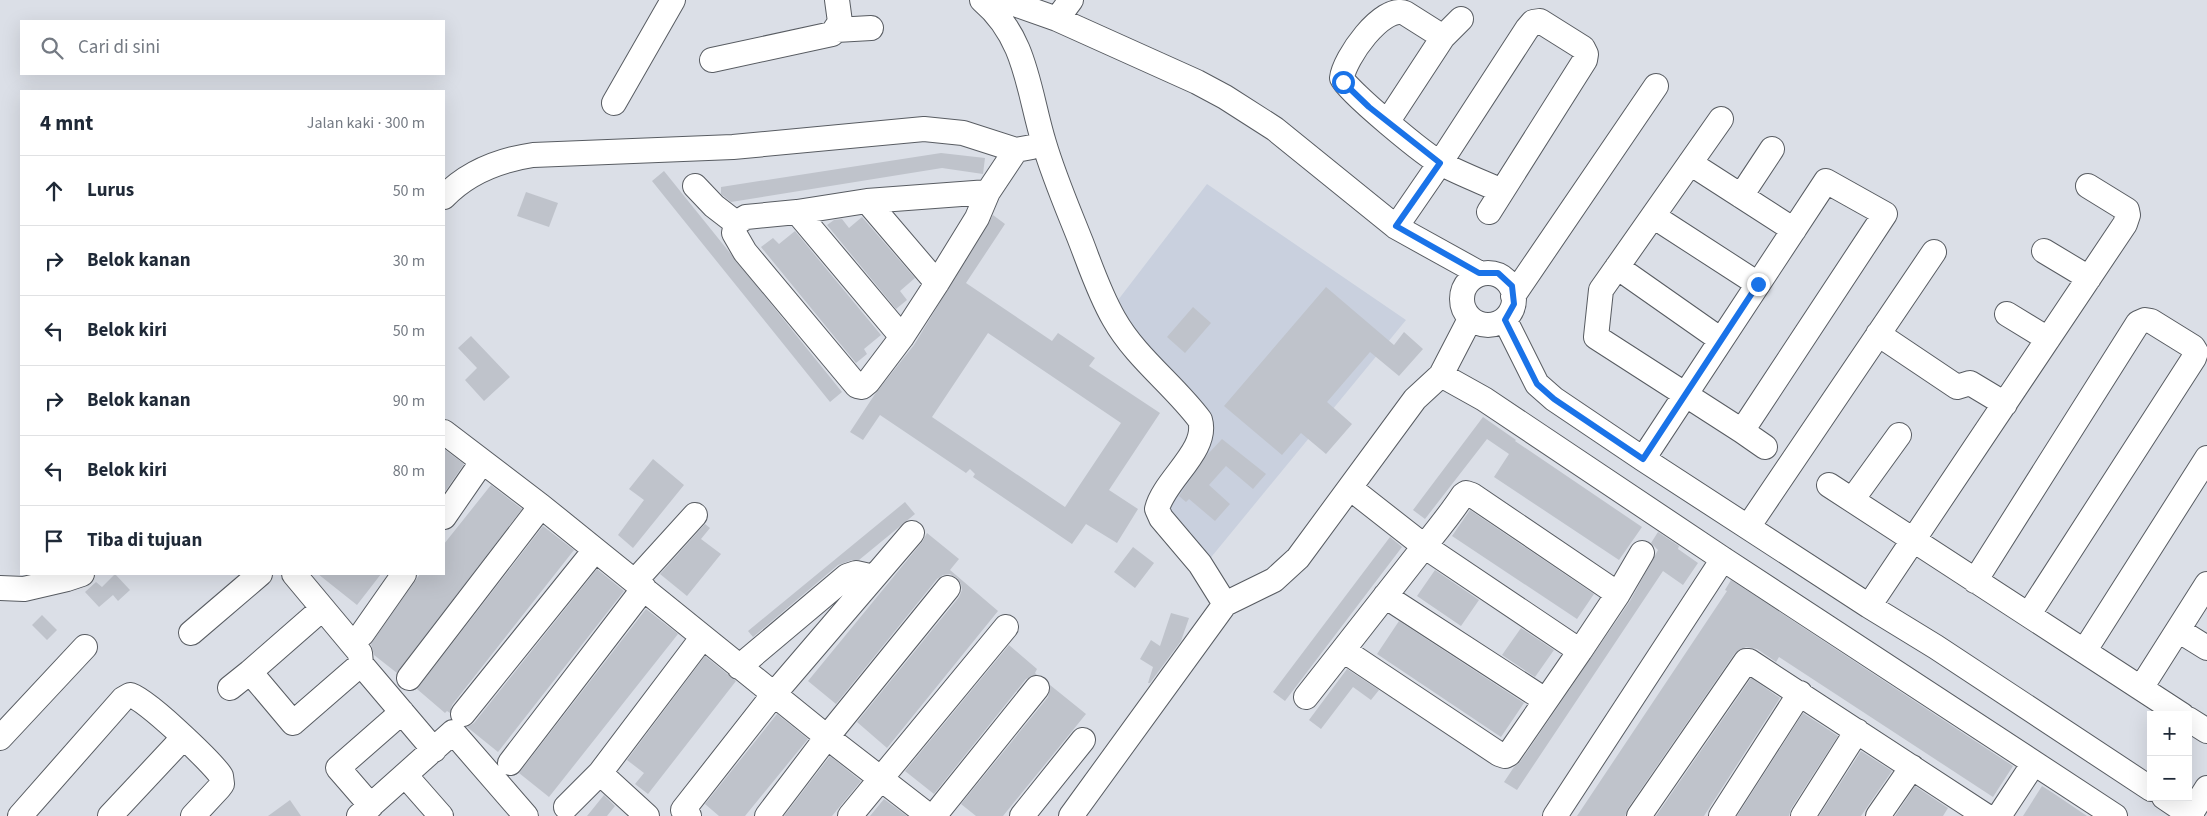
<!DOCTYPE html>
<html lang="id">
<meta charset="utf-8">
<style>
:root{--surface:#fff;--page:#f2f2f3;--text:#1f2937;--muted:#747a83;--line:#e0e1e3}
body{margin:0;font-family:"Source Sans 3",sans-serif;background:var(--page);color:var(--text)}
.controls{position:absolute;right:15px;bottom:15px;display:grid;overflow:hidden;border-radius:0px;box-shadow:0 5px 20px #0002}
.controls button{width:45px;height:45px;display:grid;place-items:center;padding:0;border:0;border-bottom:1px solid var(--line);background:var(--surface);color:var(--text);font:25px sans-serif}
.stop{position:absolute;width:15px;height:15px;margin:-11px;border:4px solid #1a73e8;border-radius:50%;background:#fff}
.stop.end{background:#1a73e8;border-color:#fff;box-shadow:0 1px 5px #0008}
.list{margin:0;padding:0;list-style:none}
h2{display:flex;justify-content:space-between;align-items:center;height:65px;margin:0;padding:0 20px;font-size:21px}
h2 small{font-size:16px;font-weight:400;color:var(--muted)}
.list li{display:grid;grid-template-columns:32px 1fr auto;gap:15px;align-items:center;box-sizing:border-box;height:70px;padding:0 20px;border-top:1px solid var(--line)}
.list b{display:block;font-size:19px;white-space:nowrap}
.list em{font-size:16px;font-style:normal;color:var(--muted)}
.icon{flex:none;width:28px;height:28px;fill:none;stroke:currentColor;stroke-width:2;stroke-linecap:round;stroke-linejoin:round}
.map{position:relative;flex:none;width:2207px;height:816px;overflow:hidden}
.search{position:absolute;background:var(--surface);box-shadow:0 5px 20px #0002;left:20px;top:20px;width:425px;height:55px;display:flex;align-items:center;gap:12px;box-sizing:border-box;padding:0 18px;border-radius:0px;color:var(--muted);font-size:19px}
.panel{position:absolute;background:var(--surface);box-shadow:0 5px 20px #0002;left:20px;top:90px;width:425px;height:485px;border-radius:0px}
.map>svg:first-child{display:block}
.built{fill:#c9d0de}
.building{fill:#bfc3cb;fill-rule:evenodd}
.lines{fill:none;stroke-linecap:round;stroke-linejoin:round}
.minor-casing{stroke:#585c62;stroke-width:26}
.minor{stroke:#fff;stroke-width:24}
.route{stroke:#1a73e8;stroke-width:6}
</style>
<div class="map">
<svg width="2207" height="816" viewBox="0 0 2207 816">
<rect width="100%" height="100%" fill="#dbdfe7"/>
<path class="built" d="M1207 184 1406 320 1208 561 1159 508 1204 426 1105 317Z"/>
<path class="building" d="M941 153 985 158 983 174 942 168 731 202 721 194V187Z
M664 171 842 392 830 402 652 181Z
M526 192 558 203 549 227 517 216Z
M993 215 1005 224 966 283 1052 341 1058 333 1095 358 1089 366 1160 413 1109 490 1138 509 1117 543 1086 524 1072 544 973 477 975 474 970 469 966 473 880 415 863 440 850 432 875 394 914 345ZM988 333 1121 423 1065 507 932 417Z
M862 217 915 278 900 291 907 300 896 309 827 225 834 220 842 219 849 228Z
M795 231 881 335 864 349 867 354 856 363 761 247 773 238 779 244Z
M1326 287 1394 345 1404 332 1423 349 1399 376 1370 352 1327 402 1352 424 1326 454 1301 433 1282 455 1224 406Z
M1193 307 1211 323 1185 353 1167 337Z
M471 336 510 377 484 401 465 380 477 368 458 348Z
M1483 417 1516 440 1515 441 1642 527 1619 560 1494 477 1509 454 1487 439 1425 519 1413 510Z
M1222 439 1266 474 1253 489 1226 466 1209 485 1230 504 1215 521 1189 499 1186 502 1179 496 1207 455Z
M444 449 464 464 444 493Z
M653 459 684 485 633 548 618 535 644 500 629 489Z
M491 485 522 509 397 673 374 655 371 644 420 574H444V544Z
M905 502 915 514 859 560H852L838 565 753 637 748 631Z
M1470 510 1594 594 1577 619 1452 536Z
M705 524 710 528 701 539 721 554 687 596 660 574Z
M543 526 574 550 452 705 450 713 447 711 445 713 417 689Z
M1658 532 1679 546 1678 549 1698 563 1683 585 1663 571 1517 790 1504 782 1514 767 1520 762 1630 601 1658 550 1651 543Z
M927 533 959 559 950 570 998 611 887 748 857 722 959 597 962 590 961 584 957 578 950 574 943 575 937 579 836 704 808 681 922 542Z
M1390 537 1402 547 1285 701 1273 692Z
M1133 547 1154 563 1135 588 1114 572Z
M597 569 624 591 498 752 467 727 474 723Z
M1435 570 1479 600 1461 626 1417 596Z
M115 574 130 590 118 601 113 595 99 607 85 592 96 582 102 587Z
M318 574H381L357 605Z
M1731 580 2013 766 1993 797 1779 657 1776 662 1757 649 1746 647 1735 653 1628 808 1625 816H1577L1727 591 1725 590Z
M646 609 678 634 549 797 519 773Z
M1171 613 1189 618 1181 641 1150 683H1148L1153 667 1140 659 1151 640 1160 646Z
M42 615 57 630 47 640 32 625Z
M1399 621 1524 703 1501 737 1377 654Z
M1521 628 1554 650 1535 677 1502 655Z
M1009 645 1037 669 1035 673 1037 675 1026 679 934 794 905 771Z
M705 656 736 681 648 794 635 784 644 773 627 760Z
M1347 669 1379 690 1371 700 1353 687 1321 729 1309 720Z
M1751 678 1780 698 1704 816H1656Z
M1050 685 1086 714 1003 816H976L961 804 1048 697Z
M1803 713 1838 736 1791 809 1789 816H1737Z
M777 714 808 739 745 816H719L705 804Z
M1861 751 1892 771 1861 816H1819Z
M830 756 861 781 832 816H784Z
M1915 786 1948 808 1943 816H1895Z
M2042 786 2053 793 2087 816H2023Z
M604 795 615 806 607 816H587Z
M884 799 907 816H870Z
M290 800 301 816H268Z"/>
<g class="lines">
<g class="minor-casing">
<path id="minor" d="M982 0C1027 38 1028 91 1044 143 1054 177 1068 209 1081 242 1091 268 1100 295 1114 319 1136 358 1174 385 1200 420 1209 450 1164 480 1157 509L1161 518 1200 564 1225 604
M1003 0 1057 19 1071 0
M1057 19 1197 82 1225 97 1275 129 1396 227 1479 273
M1461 19 1443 37 1405 13C1382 4 1344 59 1342 78 1347 91 1427 157 1442 164 1461 174 1482 182 1502 191
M836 30 871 28
M712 60 832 34 840 22 837 0
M614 103 673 0
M1388 121 1443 37
M1690 163 1794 230
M695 186 714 206 736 223
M988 192 867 201 797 212 746 217 736 223 734 233 745 252 857 386 862 387 868 382 902 337 937 283 977 218 988 192 1016 150
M1741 196 1772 149
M444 197C467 173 500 160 533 155L733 147 924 129 963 133 1016 150 1032 147
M867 201 937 283
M797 212 902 337
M1653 216 1758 284
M1396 227 1440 163 1527 29 1533 22 1540 21 1583 48 1586 54 1585 60 1489 212
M2044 251 2089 278
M1617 267 1721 340
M1462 299a26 26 0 1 1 52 0a26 26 0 1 1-52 0Z
M1513 296 1656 86
M2007 314 2048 339
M1505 320 1537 384 1554 399 1643 459 1869 606 1936 647 2151 789
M1878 334 1957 387 1970 383 2005 404
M1441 375 1470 319
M1742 431 1765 447
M444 432 541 506 827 737 929 816
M1643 459 1826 181 1885 214 1742 431 1596 337 1601 290 1721 119
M1829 485 2182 715
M1350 488 1424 546 1580 651 1618 594 1472 495 1466 493 1463 495C1450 515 1434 534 1419 553 1394 585 1368 618 1343 650L1499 754 1505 756 1509 754 1580 651
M1852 500 1899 435
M444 517 482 462
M1748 527 1934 252
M294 574 360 653 361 664 434 750
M635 581 695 515
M1975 581 2138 323 2145 320 2151 321 2193 347 2196 352 2194 358 2029 614
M0 588 24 589 67 579 82 574
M1618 594 1642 553
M1385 596 1545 700
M1869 606 2125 224 2128 215 2127 210 2088 186
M322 609 250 672 293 723 361 664
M2178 630 2207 648
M191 633 260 574
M362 634 404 574
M2085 650 2207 458
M739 667 847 576 856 573 874 577
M409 678 541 506
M230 688 250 672
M2141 688 2207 584
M1306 697 1343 650
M463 714 595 550
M2188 719 2207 731
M0 738 85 647
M510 763 644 588
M600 773 647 816
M405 775 441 816
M2164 797 2192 816
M371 806 338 768 402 712
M566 807 600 773 702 638
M2190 815 2207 788
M20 816 123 699 130 695C143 696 213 763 221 776L222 784 219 788 193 816
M110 816 183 738
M359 816 453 732 526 816
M689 816 683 810 774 694 912 533
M767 816 827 737 948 588
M850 816 1006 627
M934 816 1037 688
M1022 816 1083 740
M1071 816 1225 604 1274 580 1298 558 1415 399 1441 375 1484 399 1723 559 2115 816
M1555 816 1723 559
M1639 816 1746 661H1749L1986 816
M1721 816 1800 693
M1803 816 1857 731
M1878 816 1912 767
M1999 816 2034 763"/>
</g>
<use href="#minor" class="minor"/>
</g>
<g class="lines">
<path class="route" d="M1343 82 1369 107 1440 163 1396 226 1479 273H1498L1512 286 1514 304 1505 320 1537 384 1554 399 1643 459 1758 284"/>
</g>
</svg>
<div class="controls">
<button>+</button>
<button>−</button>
</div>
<div class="stop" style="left:1343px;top:82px"></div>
<div class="stop end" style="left:1758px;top:284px"></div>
<div class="search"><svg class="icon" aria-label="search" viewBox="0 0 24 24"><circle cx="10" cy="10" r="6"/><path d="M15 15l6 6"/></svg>Cari di sini</div>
<section class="panel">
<h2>4 mnt<small>Jalan kaki · 300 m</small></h2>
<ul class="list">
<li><svg class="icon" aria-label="ahead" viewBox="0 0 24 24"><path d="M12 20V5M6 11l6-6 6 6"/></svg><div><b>Lurus</b></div><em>50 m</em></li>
<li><svg class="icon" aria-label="right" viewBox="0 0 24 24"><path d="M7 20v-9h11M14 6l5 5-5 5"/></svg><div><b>Belok kanan</b></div><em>30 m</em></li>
<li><svg class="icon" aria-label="left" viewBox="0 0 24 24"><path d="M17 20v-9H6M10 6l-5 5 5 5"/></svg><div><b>Belok kiri</b></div><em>50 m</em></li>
<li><svg class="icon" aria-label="right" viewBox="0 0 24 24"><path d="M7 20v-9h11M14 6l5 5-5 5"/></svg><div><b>Belok kanan</b></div><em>90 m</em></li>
<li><svg class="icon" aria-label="left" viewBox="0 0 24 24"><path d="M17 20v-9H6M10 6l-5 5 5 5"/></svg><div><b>Belok kiri</b></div><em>80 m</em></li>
<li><svg class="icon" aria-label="arrive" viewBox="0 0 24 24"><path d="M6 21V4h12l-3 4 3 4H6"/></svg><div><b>Tiba di tujuan</b></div></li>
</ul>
</section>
</div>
